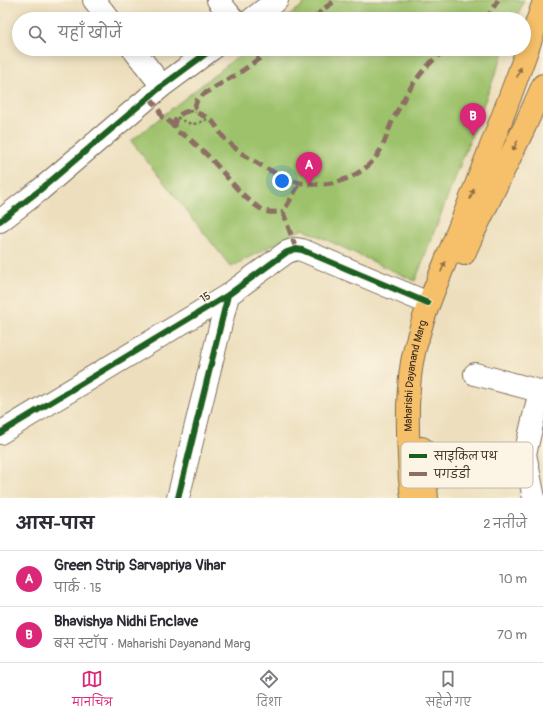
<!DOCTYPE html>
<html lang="hi">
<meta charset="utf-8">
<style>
:root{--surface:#fff;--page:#f2f2f3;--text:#2b2b33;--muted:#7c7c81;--line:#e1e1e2;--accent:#db2777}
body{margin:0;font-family:Pangolin,"Playpen Sans Deva",sans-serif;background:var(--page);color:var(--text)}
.you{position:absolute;left:282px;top:181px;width:14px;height:14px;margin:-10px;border:3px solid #fff;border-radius:50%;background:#1a73e8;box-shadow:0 0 0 6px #1a73e833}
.badge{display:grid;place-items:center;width:26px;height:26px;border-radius:50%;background:var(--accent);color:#fff;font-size:13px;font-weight:700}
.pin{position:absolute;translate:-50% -33px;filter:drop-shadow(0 1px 2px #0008)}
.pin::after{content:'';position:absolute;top:21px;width:14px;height:12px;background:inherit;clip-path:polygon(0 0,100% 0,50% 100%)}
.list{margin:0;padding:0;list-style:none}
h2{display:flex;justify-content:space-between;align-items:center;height:52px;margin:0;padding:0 16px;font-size:17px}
h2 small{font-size:13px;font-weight:400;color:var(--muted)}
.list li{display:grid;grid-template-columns:26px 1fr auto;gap:12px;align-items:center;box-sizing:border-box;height:56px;padding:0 16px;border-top:1px solid var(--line)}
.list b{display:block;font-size:15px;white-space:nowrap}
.list p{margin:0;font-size:13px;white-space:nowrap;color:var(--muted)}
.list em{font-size:13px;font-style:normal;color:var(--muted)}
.icon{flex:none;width:22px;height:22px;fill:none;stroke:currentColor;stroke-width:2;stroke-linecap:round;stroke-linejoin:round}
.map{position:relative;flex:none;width:543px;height:498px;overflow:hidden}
.search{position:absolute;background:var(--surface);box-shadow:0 2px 10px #0003;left:12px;right:12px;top:12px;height:44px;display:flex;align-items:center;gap:10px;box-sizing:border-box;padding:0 14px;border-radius:22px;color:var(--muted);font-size:15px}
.sheet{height:164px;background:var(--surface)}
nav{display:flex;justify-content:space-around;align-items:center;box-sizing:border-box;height:56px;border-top:1px solid var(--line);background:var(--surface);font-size:11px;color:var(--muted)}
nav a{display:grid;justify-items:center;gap:2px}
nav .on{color:var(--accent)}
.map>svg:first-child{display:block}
.green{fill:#9ec26c;stroke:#6c7645}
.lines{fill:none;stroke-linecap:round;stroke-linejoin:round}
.minor-casing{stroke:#796956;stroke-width:24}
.major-casing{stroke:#796956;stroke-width:24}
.path{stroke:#796956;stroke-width:2.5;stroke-dasharray:3 3;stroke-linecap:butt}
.minor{stroke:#fff;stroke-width:22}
.major{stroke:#f6c06b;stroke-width:22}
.quiet{stroke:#8d6e63;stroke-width:5;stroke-dasharray:10 5;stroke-linecap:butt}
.cycleway-casing{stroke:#fcf5e5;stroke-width:8}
.cycleway{stroke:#1b5e20;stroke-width:6}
.oneway{fill:#8f6e41}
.labels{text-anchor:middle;stroke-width:3;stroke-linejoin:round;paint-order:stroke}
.street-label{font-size:11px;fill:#3b2a1e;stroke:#fcf5e5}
.key{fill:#fcf5e5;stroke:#c2b8a9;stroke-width:1}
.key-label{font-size:11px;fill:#3b2a1e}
</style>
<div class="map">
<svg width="543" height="498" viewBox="0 0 543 498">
<rect width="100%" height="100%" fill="#fcf5e5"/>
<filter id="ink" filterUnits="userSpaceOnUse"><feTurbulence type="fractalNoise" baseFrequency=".025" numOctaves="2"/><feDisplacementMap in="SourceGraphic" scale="8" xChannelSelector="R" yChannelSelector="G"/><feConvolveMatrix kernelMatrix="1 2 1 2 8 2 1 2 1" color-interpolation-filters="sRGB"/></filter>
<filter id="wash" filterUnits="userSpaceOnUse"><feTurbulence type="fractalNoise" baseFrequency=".012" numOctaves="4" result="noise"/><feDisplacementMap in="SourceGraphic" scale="16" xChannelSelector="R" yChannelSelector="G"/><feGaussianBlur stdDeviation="0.9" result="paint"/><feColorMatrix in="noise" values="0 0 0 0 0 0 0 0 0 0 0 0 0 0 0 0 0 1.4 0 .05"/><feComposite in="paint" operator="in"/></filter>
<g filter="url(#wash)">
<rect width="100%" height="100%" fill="#eddfbd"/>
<path class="green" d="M309 0H524L517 19H285Z
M247 49H505L415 281 303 229 231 267 131 141Z"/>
</g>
<g filter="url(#ink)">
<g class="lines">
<g class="minor-casing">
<path id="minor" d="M94 0 109 19
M218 0 233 19
M252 19 277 0
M133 49 162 86
M0 221 40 190 162 86 212 49
M475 374 543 392
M0 433 228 295 287 252 296 249 302 250 428 303
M178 498 228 295
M534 498 525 454 540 391"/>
</g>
<g class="major-casing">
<g id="major">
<path d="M464 254 471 238 525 126 543 85"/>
<path d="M422 448 427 498"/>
<path id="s1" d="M412 498C410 484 409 470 409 456 407 424 407 393 412 362 421 315 442 272 459 228 488 154 518 80 543 4"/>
</g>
</g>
<path class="path" d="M189 111 196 112
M177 117C189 125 195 126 207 119
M297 188 303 183"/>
<use href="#minor" class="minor"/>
<use href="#major" class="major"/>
<path class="quiet" d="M315 19 321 11 336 0
M484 19 488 16 498 0
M272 49 242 71 204 94 197 100 195 106 196 112C201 115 207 117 212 121 217 126 220 133 224 138 239 154 263 167 283 177 314 192 358 184 378 154 384 145 387 134 391 124 405 94 420 69 446 49
M150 97 160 112 162 117 166 118 174 127
M189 111C181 112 172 119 175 128 176 132 180 133 184 135 192 140 198 147 205 153 224 171 241 199 265 211 270 213 278 212 283 212
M296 249 283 212 297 188"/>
<g class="cycleway-casing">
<path id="cycleway" d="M0 221 40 190 162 86 212 49
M0 433 228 295 287 252 296 249 302 250 428 303
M178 498 228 295"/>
</g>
<use href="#cycleway" class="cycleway"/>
</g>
<defs><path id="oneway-solid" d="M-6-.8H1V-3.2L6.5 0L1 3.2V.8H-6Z"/></defs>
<g class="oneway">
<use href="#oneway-solid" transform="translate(519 72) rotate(-69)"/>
<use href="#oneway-solid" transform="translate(515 146) rotate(116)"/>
<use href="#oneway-solid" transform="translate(472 194) rotate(-69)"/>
<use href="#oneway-solid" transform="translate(443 267) rotate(-68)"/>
</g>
</g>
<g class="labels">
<g class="street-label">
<text transform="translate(205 297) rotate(-31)" y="4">15</text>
<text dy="4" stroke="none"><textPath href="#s1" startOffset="123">Maharishi Dayanand Marg</textPath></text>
</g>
</g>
<rect x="401" y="442" width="132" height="46" rx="6" class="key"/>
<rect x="409" y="454" width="18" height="4" fill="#1b5e20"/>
<rect x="409" y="472" width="18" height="4" fill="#8d6e63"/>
<g class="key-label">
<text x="434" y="460">साइकिल पथ</text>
<text x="434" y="478">पगडंडी</text>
</g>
</svg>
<div class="you"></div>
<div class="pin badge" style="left:309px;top:185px">A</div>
<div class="pin badge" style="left:473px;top:136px">B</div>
<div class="search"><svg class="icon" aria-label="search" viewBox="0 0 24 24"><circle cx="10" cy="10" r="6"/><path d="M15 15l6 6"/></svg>यहाँ खोजें</div>
</div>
<section class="sheet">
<h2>आस-पास<small>2 नतीजे</small></h2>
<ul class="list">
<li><span class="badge">A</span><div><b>Green Strip Sarvapriya Vihar</b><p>पार्क · 15</p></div><em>10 m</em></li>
<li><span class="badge">B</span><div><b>Bhavishya Nidhi Enclave</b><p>बस स्टॉप · Maharishi Dayanand Marg</p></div><em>70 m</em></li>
</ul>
</section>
<nav>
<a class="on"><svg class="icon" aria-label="map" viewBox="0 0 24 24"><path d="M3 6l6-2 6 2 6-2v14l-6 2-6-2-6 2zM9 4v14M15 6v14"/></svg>मानचित्र</a>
<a><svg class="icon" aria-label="directions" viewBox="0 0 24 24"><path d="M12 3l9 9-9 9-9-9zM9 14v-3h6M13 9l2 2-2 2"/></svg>दिशा</a>
<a><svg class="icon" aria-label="saved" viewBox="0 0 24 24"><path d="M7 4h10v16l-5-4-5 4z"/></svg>सहेजे गए</a>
</nav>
